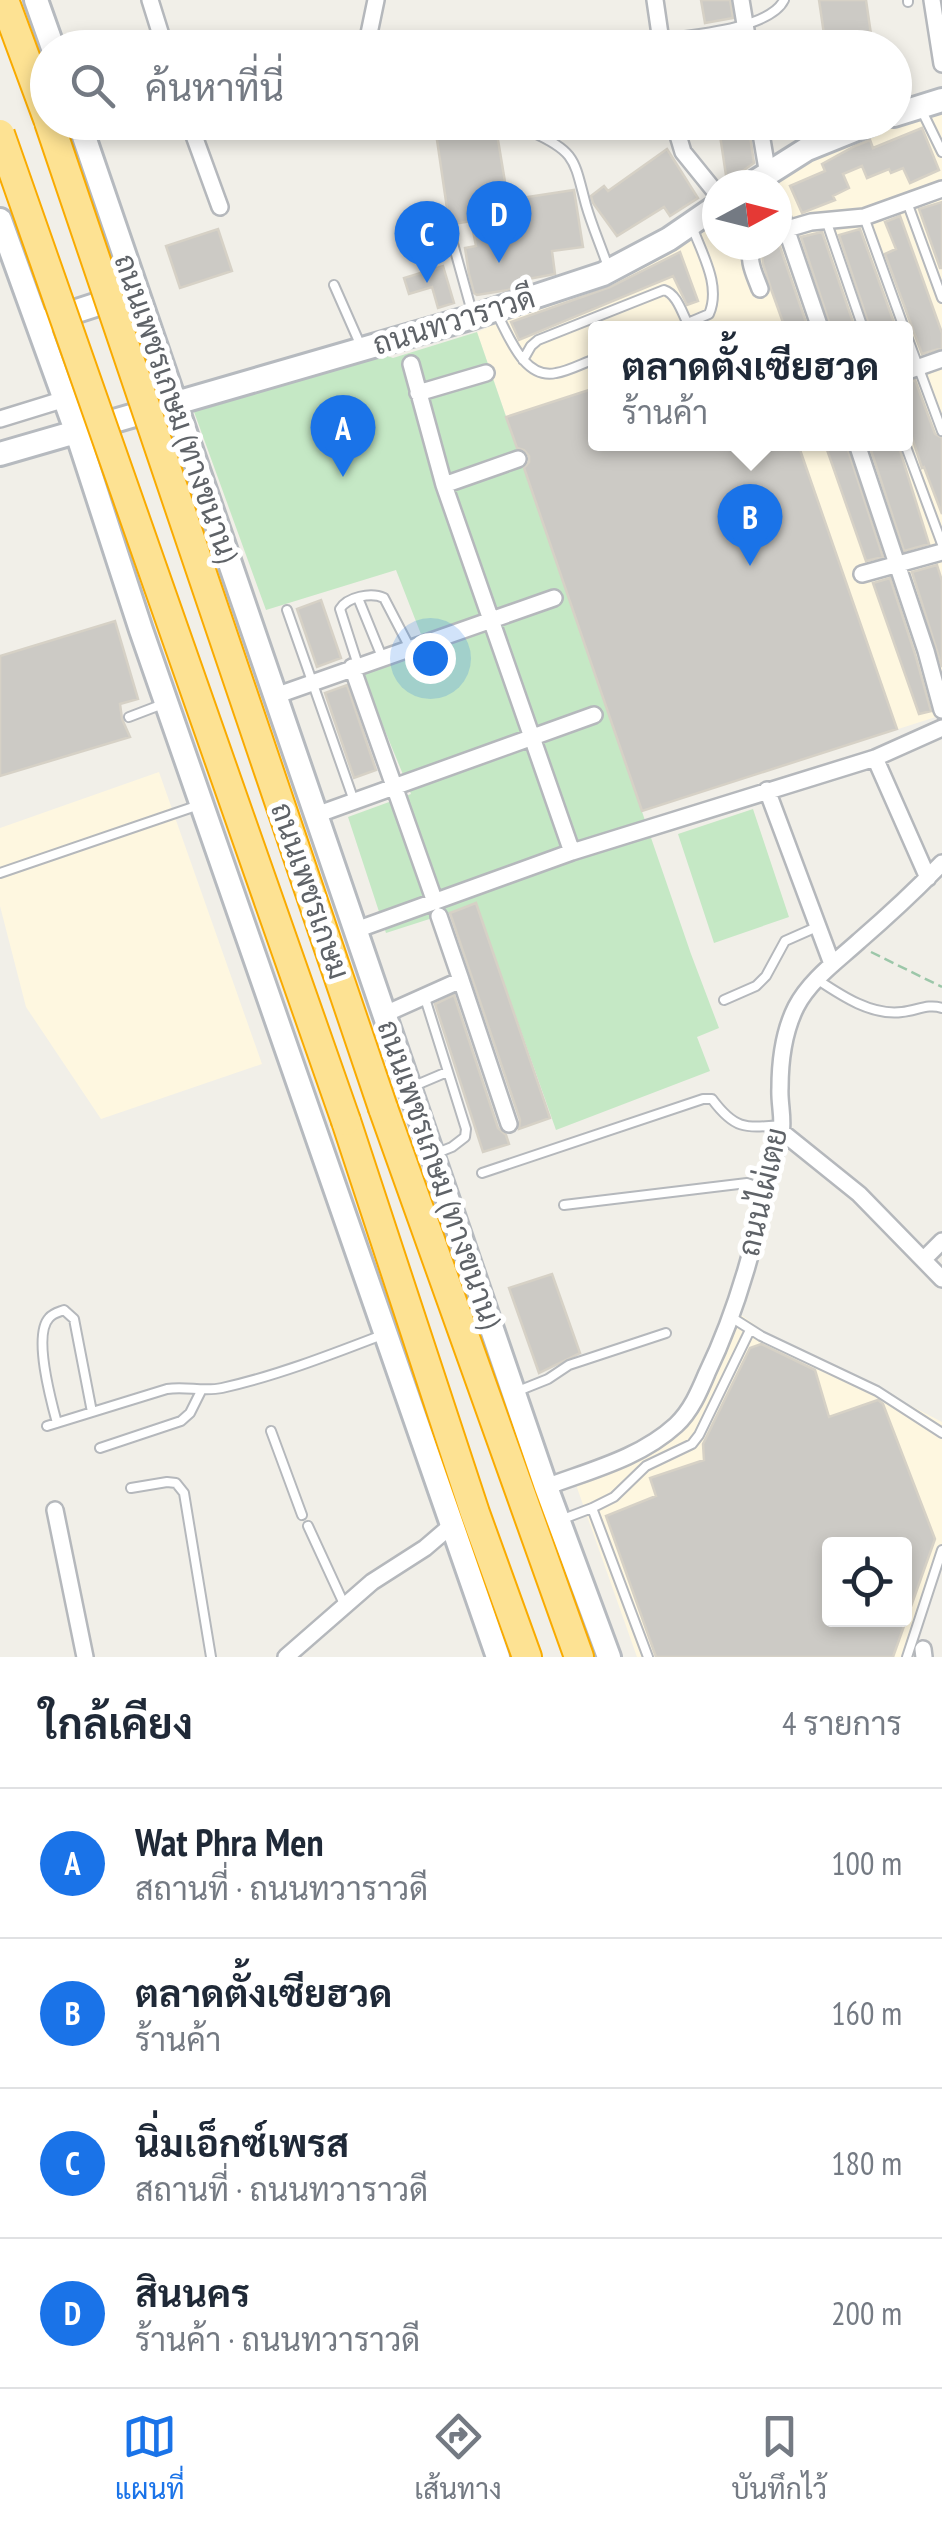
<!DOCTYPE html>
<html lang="th">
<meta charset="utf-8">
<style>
:root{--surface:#fff;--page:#f6f6f7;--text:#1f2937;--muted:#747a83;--line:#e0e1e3;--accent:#1a73e8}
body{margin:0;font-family:"PT Sans Narrow",Sarabun,sans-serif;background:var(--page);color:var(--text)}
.controls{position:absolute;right:30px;bottom:30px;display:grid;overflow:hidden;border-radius:10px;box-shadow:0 5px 15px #0003}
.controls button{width:90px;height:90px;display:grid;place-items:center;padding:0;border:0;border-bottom:2px solid var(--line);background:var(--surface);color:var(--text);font:50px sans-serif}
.compass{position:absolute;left:702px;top:170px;width:90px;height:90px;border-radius:50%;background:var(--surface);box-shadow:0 5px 15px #0003;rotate:83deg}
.you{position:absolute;left:430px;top:658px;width:35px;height:35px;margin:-25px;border:8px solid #fff;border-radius:50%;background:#1a73e8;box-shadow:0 0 0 15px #1a73e833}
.badge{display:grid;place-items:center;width:65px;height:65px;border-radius:50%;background:var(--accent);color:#fff;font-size:32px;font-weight:700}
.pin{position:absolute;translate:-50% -82px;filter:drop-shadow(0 2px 5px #0008)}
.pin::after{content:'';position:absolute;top:52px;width:35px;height:30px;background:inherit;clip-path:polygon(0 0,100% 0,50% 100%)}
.popup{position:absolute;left:588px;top:321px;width:325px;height:130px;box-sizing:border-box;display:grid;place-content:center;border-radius:10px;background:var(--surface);filter:drop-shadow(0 2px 8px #0005);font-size:32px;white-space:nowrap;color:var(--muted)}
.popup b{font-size:38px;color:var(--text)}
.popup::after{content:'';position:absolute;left:50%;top:100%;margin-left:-20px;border:20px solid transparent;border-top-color:var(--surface)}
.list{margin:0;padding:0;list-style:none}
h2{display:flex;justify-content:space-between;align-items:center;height:130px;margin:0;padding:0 40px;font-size:42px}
h2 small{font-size:32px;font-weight:400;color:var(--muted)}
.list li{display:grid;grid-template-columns:65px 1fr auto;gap:30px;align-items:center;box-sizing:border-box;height:150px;padding:0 40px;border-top:2px solid var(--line)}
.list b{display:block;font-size:38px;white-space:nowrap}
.list p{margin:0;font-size:32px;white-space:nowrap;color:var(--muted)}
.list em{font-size:32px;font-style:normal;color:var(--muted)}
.icon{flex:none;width:55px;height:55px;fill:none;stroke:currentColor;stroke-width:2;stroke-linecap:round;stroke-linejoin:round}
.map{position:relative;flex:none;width:942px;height:1657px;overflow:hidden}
.search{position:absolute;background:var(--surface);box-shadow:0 5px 15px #0003;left:30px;right:30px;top:30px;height:110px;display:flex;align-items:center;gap:25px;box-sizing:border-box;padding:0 35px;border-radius:55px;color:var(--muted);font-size:38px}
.sheet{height:730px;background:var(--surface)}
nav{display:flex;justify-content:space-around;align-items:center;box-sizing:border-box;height:140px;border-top:2px solid var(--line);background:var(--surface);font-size:28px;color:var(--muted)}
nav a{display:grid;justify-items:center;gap:5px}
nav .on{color:var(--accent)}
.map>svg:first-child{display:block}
.commercial{fill:#fef7e0;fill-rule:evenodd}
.green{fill:#c5e8c5}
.building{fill:#cccac5;stroke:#d6d1c6;stroke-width:2.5;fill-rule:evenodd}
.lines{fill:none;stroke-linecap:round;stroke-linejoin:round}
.lane-casing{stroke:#b5b8bc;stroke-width:12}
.street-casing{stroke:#b5b8bc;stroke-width:20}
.secondary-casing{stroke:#b6babf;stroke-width:28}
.highway-casing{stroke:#f9ab00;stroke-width:32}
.path{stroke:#9cc7a9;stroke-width:2.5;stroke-dasharray:10 5;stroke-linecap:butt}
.lane{stroke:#fff;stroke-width:8}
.street{stroke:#fff;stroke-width:15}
.secondary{stroke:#fff;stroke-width:22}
.highway{stroke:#fde293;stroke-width:28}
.highway-bridge-casing{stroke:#f9ab00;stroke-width:32;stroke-linecap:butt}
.highway-bridge{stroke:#fde293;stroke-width:28}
.labels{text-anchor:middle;stroke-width:10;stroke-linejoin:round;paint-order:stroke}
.street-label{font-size:30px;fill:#5f6368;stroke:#fff}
</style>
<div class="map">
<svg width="942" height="1657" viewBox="0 0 942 1657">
<rect width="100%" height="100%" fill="#f1efe8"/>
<path class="commercial" d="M942 113V715L642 811 477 332 696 238 717 221V245H777V185H762L807 149 895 127ZM595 328H905V444H595Z
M159 772 262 1064 101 1119 26 1007 0 906V828Z
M740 1314 813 1367 819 1358 942 1422V1545L933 1565 931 1586 907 1657H637L575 1482 621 1467 695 1415ZM830 1544H904V1620H830Z"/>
<path class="green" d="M477 332 691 954 719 1028 697 1037 710 1071 556 1130 476 904 386 933 348 817 411 794 358 665 424 642 396 570 266 610 193 409 385 355 393 358Z
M753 809 789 917 714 943 678 834Z"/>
<path class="building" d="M701 0H730L733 18 705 23Z
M819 0H866L873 48H826Z
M495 122 508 200 574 190 583 247 552 251 555 274 523 280 524 284 508 290 477 295 474 293 469 274 465 248 476 246 471 221 454 224 449 222 436 133Z
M718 122H748L754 163 727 182Z
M922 128 939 170 910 183 903 168 891 173 889 169 867 178 862 166 843 174 849 188 833 196 835 200 802 213 790 186 825 171 822 164 855 146 870 140 873 148Z
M667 149 698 198 670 216 664 207 617 236 593 203 591 196 604 186 608 191Z
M942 202V268H940L919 209Z
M900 216 942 333V348L922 354 885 254 896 249 885 222Z
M218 229 232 271 180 288 166 246Z
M860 229 896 328H870L839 235Z
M822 232 855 328H831L801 237Z
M779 244 808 328H785L771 289 763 264 762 253 764 249Z
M680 252 698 301 687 305 673 276 519 340 511 322 610 287Z
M443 266 454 303 438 308 432 287 409 294 404 278Z
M915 380 935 434 942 438V514L924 467 922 468 905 416V383Z
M595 388V444H798L897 729 642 811 524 468 529 462V456L524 450 517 448 506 417Z
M825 444H846L883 557 866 561Z
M869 444H898L929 544 904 551Z
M937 565 942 581V667L912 572Z
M890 578 915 654 931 711 919 714 873 583Z
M321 600 341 658 317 667 297 609Z
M115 621 138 699 120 704 122 719 130 737 0 776V656Z
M347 685 376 770 354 778 325 693Z
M476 903 550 1118 519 1129 520 1120 450 913Z
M454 995 498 1128 506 1135 509 1144 483 1152 435 1004Z
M552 1274 580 1353 539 1373 509 1288Z
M761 1344 815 1370 829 1417 878 1400 883 1404 935 1539 893 1657H656L606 1516 656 1496 650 1478 704 1460 703 1444 750 1348ZM830 1544H904L905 1620H830Z"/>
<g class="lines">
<g class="lane-casing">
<path id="lane" d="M908 0V2
M661 39C691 35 770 29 784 0
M922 111 942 152
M532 132C577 152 574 161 586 205 592 226 601 246 608 267
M907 202 942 298
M864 217 904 328
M826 220 863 328
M449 229 472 312
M334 285 360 344
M497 314C509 336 524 380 556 373 569 371 583 363 595 359
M676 328 709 314C721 286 703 256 693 229
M905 331 942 431
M523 360 531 346 538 340 664 290C677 294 682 313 688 324
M905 444 942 544
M358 598 382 657
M287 610 354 801
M358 665 340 609C347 597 371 592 384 598L410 648
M129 717 163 704
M0 873 199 805
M818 980C842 996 872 1016 902 1012 916 1011 928 1003 942 1008
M424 995 466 1129 465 1137 452 1147 437 1153
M724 1000 756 986 766 976 785 941 819 926
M414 1086 447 1072
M482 1173 703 1099H712C735 1130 745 1128 782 1125
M564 1205 747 1183 767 1190
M731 1317 761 1336 877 1391 942 1433
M518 1391 548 1379 569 1365 666 1333
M57 1423C51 1401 33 1335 49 1318 53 1313 59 1312 64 1310L74 1319 92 1412
M47 1426 167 1389C186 1386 203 1392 222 1388 276 1376 330 1355 382 1335
M271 1431 302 1515
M100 1448 181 1421 190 1413 201 1391
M131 1488 167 1482 176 1483 184 1493 211 1657
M592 1508 648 1657
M563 1519 592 1508 614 1497 646 1466 692 1444 699 1435 750 1330
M308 1526 344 1604
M907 1657 942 1550"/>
</g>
<g class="street-casing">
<path id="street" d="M150 0 165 48
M655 0 662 48
M741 0 749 48
M932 0 942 64
M366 48 376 0
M189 122 220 207
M237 122 250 125 296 122
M674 122 683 152 717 194
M759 122 769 181
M777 202 820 328
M777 232 811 222 864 217 942 189
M753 245C746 259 755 275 760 289
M411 364 444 485 572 852
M905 372 942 359
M418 393 486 373
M0 419 65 399
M857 444 926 651 942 710
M444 485 518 459
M862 574 942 552
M352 667 435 902
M275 696 554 598
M875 758 928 878
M767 790 832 964
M316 815 594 715
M439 916 461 980
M356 930 572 852 875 758 942 728
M385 1014 461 980 509 1124
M782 1132 859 1194 942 1279
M924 1259 942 1241
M546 1487C591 1470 640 1458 676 1425 691 1411 699 1392 707 1373 739 1307 757 1235 772 1163 775 1153 780 1144 781 1134 784 1119 779 1103 780 1088 780 1061 784 1031 796 1007 810 980 837 961 859 941 888 916 916 890 942 863
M55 1510 85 1657
M923 1649 924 1657
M286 1657 372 1582 425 1548 453 1524"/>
</g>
<g class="secondary-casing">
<path id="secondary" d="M36 0 53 48
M894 115 942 100
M79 122 546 1487 609 1657
M750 185 807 149 874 122
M0 220 77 433 141 630 498 1657
M49 320 123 296
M0 454 473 317 603 274 669 239 717 206"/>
</g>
<g class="highway-casing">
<path id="highway" d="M4 0 48 119
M383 1108 579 1657
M346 1121 475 1513 527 1657"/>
</g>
<path class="path" d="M871 952 942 987"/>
<use href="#lane" class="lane"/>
<use href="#street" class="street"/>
<use href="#secondary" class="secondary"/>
<use href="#highway" class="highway"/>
<g class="highway-bridge-casing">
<path id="highway-bridge" d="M49 122 383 1108
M0 134 346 1121"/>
</g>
<use href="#highway-bridge" class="highway-bridge"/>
</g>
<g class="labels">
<g class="street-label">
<text transform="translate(454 321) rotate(-17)" y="10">ถนนทวาราวดี</text>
<text transform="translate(176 408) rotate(71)" y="10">ถนนเพชรเกษม (ทางขนาน)</text>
<text transform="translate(310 891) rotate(71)" y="10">ถนนเพชรเกษม</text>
<text transform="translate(439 1174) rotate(71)" y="10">ถนนเพชรเกษม (ทางขนาน)</text>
<text transform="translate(763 1192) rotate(-77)" y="10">ถนนไผ่เตย</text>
</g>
</g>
</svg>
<div class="controls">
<button><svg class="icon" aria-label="locate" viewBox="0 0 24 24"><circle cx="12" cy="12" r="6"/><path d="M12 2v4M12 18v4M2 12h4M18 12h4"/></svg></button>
</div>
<svg class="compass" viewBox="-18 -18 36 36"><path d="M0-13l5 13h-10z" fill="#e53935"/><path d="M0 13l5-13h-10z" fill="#747a83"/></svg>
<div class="you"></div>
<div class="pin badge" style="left:343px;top:477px">A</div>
<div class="pin badge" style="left:750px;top:566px">B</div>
<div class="popup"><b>ตลาดตั้งเซียฮวด</b>ร้านค้า</div>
<div class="pin badge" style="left:427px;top:283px">C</div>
<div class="pin badge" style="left:499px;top:263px">D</div>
<div class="search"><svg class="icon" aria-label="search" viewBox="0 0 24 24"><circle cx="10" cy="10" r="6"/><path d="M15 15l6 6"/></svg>ค้นหาที่นี่</div>
</div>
<section class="sheet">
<h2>ใกล้เคียง<small>4 รายการ</small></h2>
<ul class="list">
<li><span class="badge">A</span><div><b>Wat Phra Men</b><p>สถานที่ · ถนนทวาราวดี</p></div><em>100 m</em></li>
<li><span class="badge">B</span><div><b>ตลาดตั้งเซียฮวด</b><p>ร้านค้า</p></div><em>160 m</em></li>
<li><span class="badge">C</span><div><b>นิ่มเอ็กซ์เพรส</b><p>สถานที่ · ถนนทวาราวดี</p></div><em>180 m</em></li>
<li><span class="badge">D</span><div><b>สินนคร</b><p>ร้านค้า · ถนนทวาราวดี</p></div><em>200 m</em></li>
</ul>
</section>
<nav>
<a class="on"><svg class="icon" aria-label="map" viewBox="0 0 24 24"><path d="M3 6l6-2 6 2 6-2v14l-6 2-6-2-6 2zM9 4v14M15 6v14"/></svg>แผนที่</a>
<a><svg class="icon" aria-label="directions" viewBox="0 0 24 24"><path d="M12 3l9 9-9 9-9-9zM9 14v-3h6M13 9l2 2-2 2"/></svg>เส้นทาง</a>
<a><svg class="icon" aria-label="saved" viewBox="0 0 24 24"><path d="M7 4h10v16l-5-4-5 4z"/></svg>บันทึกไว้</a>
</nav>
